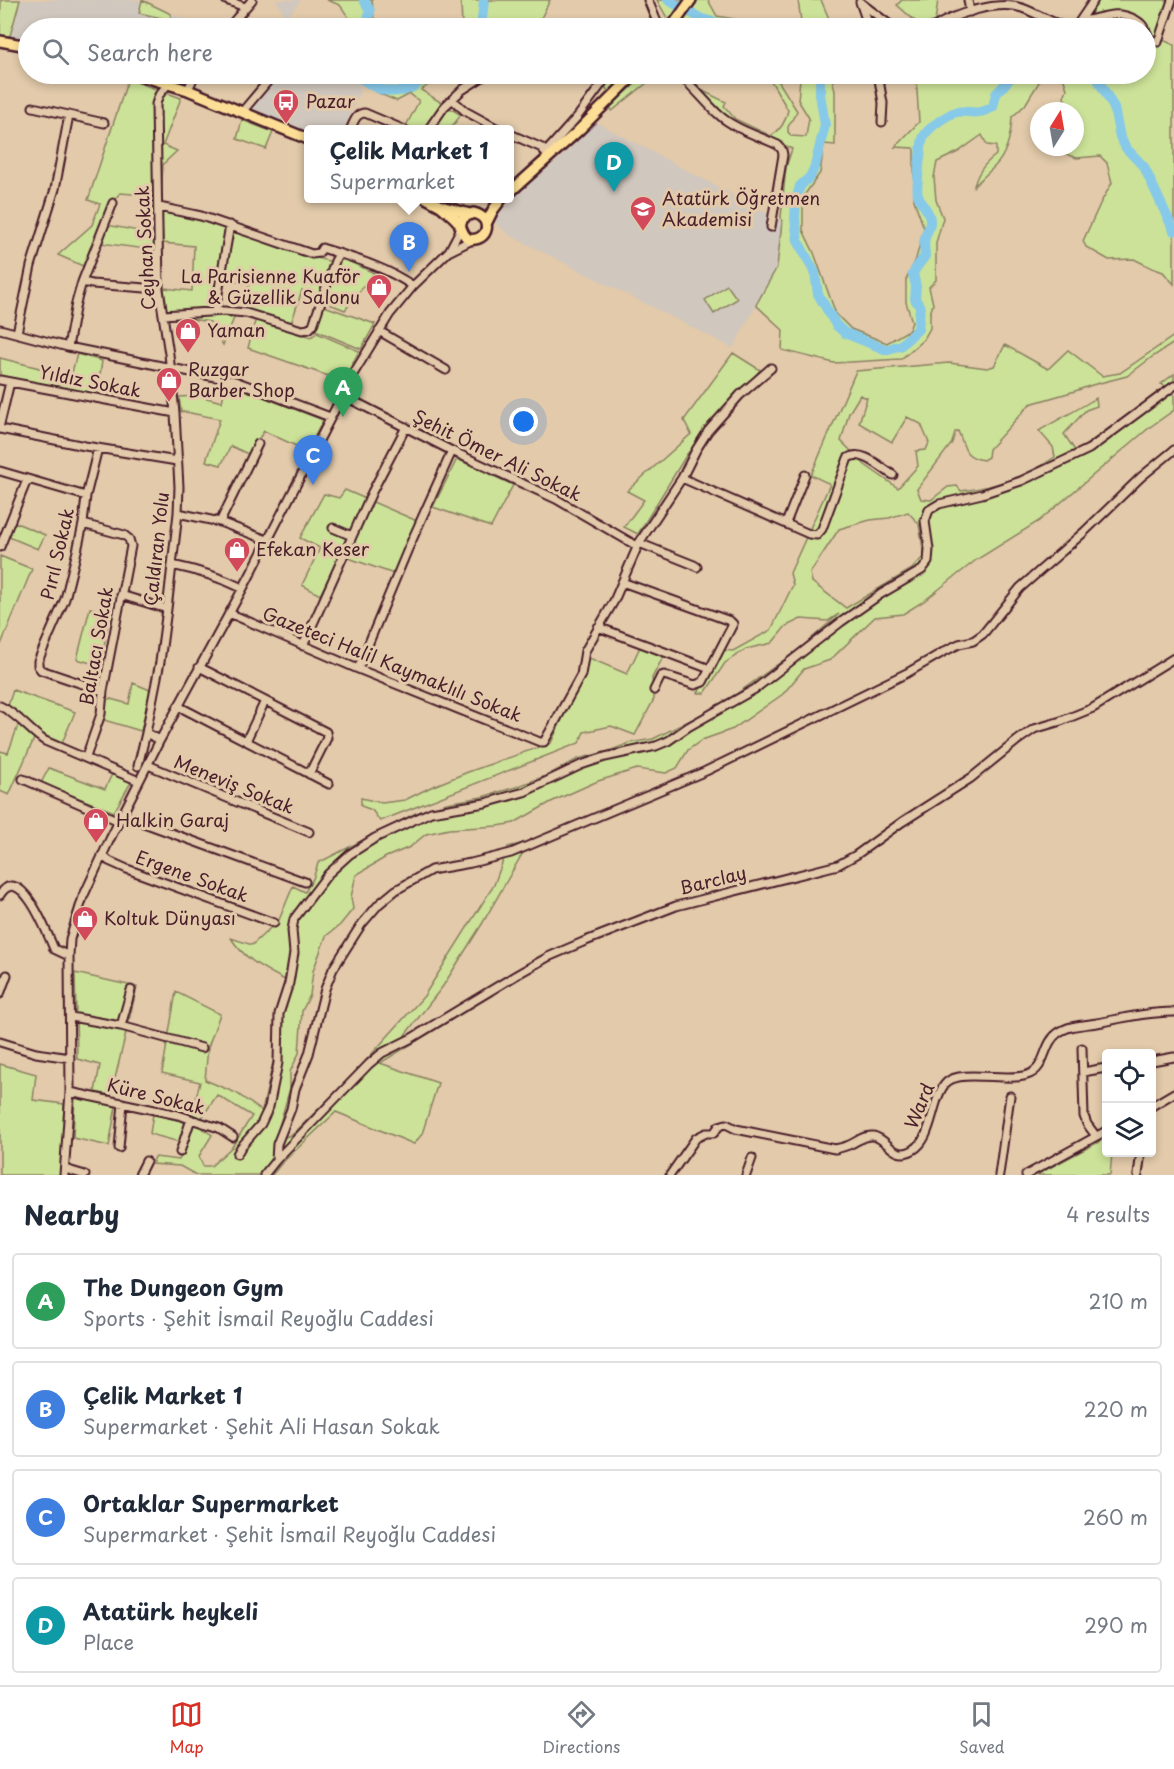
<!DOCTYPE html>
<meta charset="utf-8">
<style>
:root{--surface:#fff;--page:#f2f2f3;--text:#1f2937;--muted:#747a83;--line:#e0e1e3;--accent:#d93025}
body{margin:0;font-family:"Playpen Sans",sans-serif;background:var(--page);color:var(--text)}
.controls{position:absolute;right:18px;bottom:18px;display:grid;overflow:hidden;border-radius:6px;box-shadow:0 3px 9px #0003}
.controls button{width:54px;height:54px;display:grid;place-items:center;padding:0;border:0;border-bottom:2px solid var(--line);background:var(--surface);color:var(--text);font:30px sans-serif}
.compass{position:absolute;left:1030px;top:102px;width:54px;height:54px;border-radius:50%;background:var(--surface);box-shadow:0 3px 9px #0003;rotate:11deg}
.you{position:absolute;left:524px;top:422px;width:21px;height:21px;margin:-15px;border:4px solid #fff;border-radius:50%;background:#1a73e8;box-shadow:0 0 0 9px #1a73e833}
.badge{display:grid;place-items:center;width:39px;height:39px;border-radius:50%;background:var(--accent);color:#fff;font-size:20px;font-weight:700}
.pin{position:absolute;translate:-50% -50px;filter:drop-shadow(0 2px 3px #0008)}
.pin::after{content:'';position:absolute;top:32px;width:21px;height:18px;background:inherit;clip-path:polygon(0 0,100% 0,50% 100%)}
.popup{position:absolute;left:304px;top:125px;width:210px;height:78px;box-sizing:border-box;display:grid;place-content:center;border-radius:6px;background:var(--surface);filter:drop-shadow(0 2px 4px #0005);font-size:20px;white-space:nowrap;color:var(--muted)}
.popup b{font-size:22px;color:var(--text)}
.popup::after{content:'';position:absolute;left:50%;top:100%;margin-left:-12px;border:12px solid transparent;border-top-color:var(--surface)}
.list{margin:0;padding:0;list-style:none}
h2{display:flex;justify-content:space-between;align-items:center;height:78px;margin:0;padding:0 24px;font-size:26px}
h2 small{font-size:20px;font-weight:400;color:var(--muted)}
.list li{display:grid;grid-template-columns:39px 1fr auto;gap:18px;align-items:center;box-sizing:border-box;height:96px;margin:0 12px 12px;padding:0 12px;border:2px solid var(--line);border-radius:6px}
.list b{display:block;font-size:22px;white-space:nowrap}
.list p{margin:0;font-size:20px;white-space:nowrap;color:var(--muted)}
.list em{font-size:20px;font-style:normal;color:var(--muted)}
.icon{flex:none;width:33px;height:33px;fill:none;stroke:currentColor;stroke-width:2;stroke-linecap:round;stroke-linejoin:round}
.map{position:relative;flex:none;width:1174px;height:1175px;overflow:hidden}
.search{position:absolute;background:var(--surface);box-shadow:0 3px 9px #0003;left:18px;right:18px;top:18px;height:66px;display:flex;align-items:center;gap:15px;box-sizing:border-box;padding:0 21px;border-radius:33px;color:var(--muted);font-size:22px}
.sheet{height:510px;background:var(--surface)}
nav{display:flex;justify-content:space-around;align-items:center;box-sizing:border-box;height:84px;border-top:2px solid var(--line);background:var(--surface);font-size:16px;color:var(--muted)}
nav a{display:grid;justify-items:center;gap:3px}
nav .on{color:var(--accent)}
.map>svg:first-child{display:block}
.built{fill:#d0c7be}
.green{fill:#cce298;stroke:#8b8062;stroke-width:1.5;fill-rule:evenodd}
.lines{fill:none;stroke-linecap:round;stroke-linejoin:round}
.river{stroke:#87c9e8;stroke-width:10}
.minor-casing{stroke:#4a1f2b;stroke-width:11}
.major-casing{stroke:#4a1f2b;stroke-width:14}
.minor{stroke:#e2caaa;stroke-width:7}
.major{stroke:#fcde96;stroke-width:9}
.labels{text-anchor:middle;stroke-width:6;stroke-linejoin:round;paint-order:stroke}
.poi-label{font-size:18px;fill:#4a1f2b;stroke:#e2caaa;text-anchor:start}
.street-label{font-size:18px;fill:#4a1f2b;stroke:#e2caaa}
</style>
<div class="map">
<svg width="1174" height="1175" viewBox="0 0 1174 1175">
<rect width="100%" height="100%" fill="#e2caaa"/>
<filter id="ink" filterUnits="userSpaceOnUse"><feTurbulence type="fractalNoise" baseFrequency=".0167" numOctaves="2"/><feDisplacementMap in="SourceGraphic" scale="12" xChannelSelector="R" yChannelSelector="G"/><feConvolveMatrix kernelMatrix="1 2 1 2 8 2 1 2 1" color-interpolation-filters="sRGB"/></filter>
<g filter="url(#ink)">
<path class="built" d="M20 0H141L139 14 170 20 171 14 212 28H28V40L10 36Z
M276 0H301L286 18Z
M271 74H349L362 85 344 129 308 130V133L242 105Z
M596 122 782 221 777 267 733 348 511 236 497 225 496 220 500 212 514 197 563 155Z"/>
<path class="green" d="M1 0H20L10 36 0 35Z
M142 0 171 14 170 20 139 13Z
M327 0H372L375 28H344L349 18 340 5Z
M463 0H550L540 20 559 28H497L493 26 491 28H462L461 2Z
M657 0H685L670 23Z
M697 0H708L717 16 786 28H679Z
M798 0H821L833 28H802Z
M902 0H938L935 21 916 28 915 21 897 5Z
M1099 0H1172L1159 38 1174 45V284L1163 272 1152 268 1134 259 1109 260 1086 247 1083 241 1101 202 1112 183 1107 163 1100 156 1077 158 1047 147H1075V111H1069L1064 97 1067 89 1063 77 1051 74H1146V28H1072Z
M349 74H445L421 90 461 115 450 129H414L406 126 419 101 410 94 397 101C378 94 364 87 349 74Z
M589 74H626L609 92 598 78Z
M646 74H658L612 111 610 107Z
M682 74H694L692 80 705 92 726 102 724 106 735 119 771 136C781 130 786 121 788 110L767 74H774L797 111 788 127V132L791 136 806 137 809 118 798 100 800 79 797 74H831L835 91V145L824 144 820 173 803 197V230L814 253 836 314 851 329 887 343 909 330 912 322 906 302V280L916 259 924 228 914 200V148L895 147 919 122 916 75 922 74H1049L1042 77 1025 105 1012 117C1011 134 1007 154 995 166 988 173 981 179 974 186 978 172 984 164 996 155V146L987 145 982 135 958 152 937 162 934 177 936 200 943 218 936 243V280L929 287 933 304 930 314V328L924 339 901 359 834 363 782 350 783 330 756 305 777 267 782 222 781 217 786 167 792 149 731 121 722 114Z
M128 79 181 98 163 145 177 151 163 164 161 196 120 193 108 207 101 224 155 234 154 250 93 242 83 266 58 255 92 225 100 204 88 200Z
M242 120 273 132 266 149 237 139Z
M161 205 280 248 328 261 344 259 374 273 345 310 325 302 327 296 302 290 289 330 311 337 317 333 359 351 343 381 248 348 257 314 244 311 249 284 217 278 213 314 234 318 223 345 210 322 178 317 176 310H166L164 288 192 291 194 246 163 243Z
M727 285 737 299 714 314 705 300Z
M324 306 375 324 361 349 315 330Z
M1174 336V343L1152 357 1127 376 1092 385 1075 391 1030 404 989 449 988 457 983 460C962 456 966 448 958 431L955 432 952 443 917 489 921 499 931 500 948 487 957 486 961 491C995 487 1027 476 1055 457L1053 447 1039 431C1058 419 1078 410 1096 398L1097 406 1086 410 1064 434 1076 452 1166 387 1161 384 1174 374V410L1150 427 1039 521 976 560 924 601 903 614 875 617 830 660 804 669 783 694 733 729 702 740 688 750 677 768 666 773 637 769 598 781 551 802 514 823 498 826 449 829 426 834 410 847 386 857 356 875 351 897 353 909 340 925 326 936 313 971 310 995 302 1011 299 1053 290 1072V1088L275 1141 293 1134 351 1077 424 996 494 885 508 847 529 842 482 924 443 986 405 1035 412 1036 495 984 493 995 380 1063 438 1083 422 1134 414 1144 336 1112 281 1164 272 1175H196L180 1166 152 1164 155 1157 179 1160 187 1144 150 1134 153 1114 197 1125 212 1135 199 1156 203 1166H211L232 1147 252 1116 217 1095 201 1119 192 1114 200 1082 162 1073 176 992 220 1014 208 1047 205 1080 236 1093 262 1111 274 1058 277 1021 285 980C264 969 244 959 231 938L252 945 279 920 293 886 305 892 313 879 318 863 416 813 447 803 482 797 516 787 548 775 578 759 609 751 630 743 653 739 703 714 735 695 802 647 839 614 828 621 801 619 786 626 772 643 746 649 725 663 705 693H698L722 650 733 651 771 630 793 585 790 573 830 484 811 475 856 371 949 363 987 368 994 366 1005 345 1048 369 1068 350 1102 376 1120 373ZM860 395 867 398 859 423 892 442 907 417 921 424 929 443 926 450 916 451 918 466 898 488 865 465 841 441 849 413ZM908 512 919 524 924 556 912 569 846 608 812 582 810 573 839 529 870 520 889 518Z
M733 353 760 370 687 454 638 534 624 527 644 500 627 491 691 434 684 420Z
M77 354 102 361 97 394 0 377V358L71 376Z
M226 383 323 420 307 451 264 431 248 454 231 446 221 465 206 461 220 419 181 411 179 397 199 396 222 402Z
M457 459 513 485 491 527 433 507Z
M345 490 417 521 394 574 340 555 320 595 302 585 320 548 300 538 324 494 339 498Z
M14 522 45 535 38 549 9 537Z
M0 556 32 569 0 647Z
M90 608 109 613 101 666 77 659Z
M640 647 663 657 652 678 654 699 635 735 611 726 584 732 579 743 380 821 372 810 361 806V798L382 803 405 800 431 787 468 772 551 743 573 696 585 675 587 657 627 674Z
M133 683 150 690 141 731 104 720 107 698 129 704Z
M13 690 75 712 62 743 37 732 9 795 0 791V751L8 753 22 715 8 706Z
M49 768 105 789 112 774 131 782 114 812 41 783Z
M75 973 137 987 111 1095 95 1092 100 1065 77 1059Z
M0 1064 36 1074 33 1100 64 1104 62 1164 59 1175H0Z
M75 1097 116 1106 109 1146 73 1138Z
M1106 1138V1152L1112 1153 1110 1175H1036Z"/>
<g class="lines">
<path class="river" d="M364 0 370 11 366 28
M668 0 702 19 736 28
M481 28 484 0
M358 74C370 89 393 96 411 88 418 84 425 78 432 74
M820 74V94L825 125 815 166 810 177 800 186 796 200 795 219 798 241 815 273 818 294 836 325 845 333 887 350 894 347 900 346 918 329 920 307 915 299 916 286 913 274 916 268 925 256C925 251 923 243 925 238 926 232 931 227 930 220 930 211 921 204 918 195 916 191 921 140 924 136 929 128 940 120 949 115 964 106 973 119 993 107L996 94 1014 74
M1095 74 1114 108 1120 137 1126 148 1144 167 1174 231"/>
<g class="minor-casing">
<path id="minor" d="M226 0 245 7
M648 0 657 22 656 23
M968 0 970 12
M860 2 869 28
M861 3 894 28
M1081 21C1100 19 1115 9 1134 19 1139 22 1142 23 1144 28
M228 28 252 0
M318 28 320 26
M933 28C953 14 998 0 1022 8 1039 14 1053 24 1070 28
M1075 28 1094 0
M1146 31 1150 40 1158 42 1172 0
M677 74C693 85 704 101 718 114 734 129 759 136 778 145L782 150 783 155 771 227
M878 74 883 103 882 122
M188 90 195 74
M453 100 465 111 500 130
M33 107 104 123
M242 112 274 74
M350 130C354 122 356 113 365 113L405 130
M428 130 444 107 462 90 487 74
M510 134 542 148 547 155
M545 153 578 116 609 74
M159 207 201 216 312 254 319 253 322 248C353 258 386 267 413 286
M450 251 472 240
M82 282 92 284 159 289
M215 311 230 225
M163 315 224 311 246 313 302 330 309 329 313 325 335 261 339 254
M0 329 68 347 235 381 330 417
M379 331 446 370
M17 333 31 266 55 189 69 115
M68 347 76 303 82 282 113 203
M0 380 175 413
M342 395 452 451 556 499 637 546
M0 424 10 382
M0 429 85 446 177 461
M98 448 86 496 83 524 77 551 65 599 38 661V666L41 670 103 691
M0 471 86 496
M682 478 809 534 817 535 822 529 848 458C862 449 880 467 893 475
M178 513 220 522 267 540
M220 522 258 444
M786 523 805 475
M83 524 124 535 129 539 131 546 103 691 101 714 86 757
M333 528 352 536
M639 543 694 565 697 567
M0 547 27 480
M172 565C196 570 220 577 242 588
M622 582 730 621 733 624 703 682 695 685 664 675 661 676 654 690
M121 595 167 609
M229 613 358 669 540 742H544L581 675 585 651 614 601 639 543 682 478 696 450 708 431 740 395 771 368
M598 627 710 669
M303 646 372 492 406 427
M199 667 326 732 327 738 309 774
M358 669 408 549 452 451
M0 706C18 714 29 731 45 741L139 781
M178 706 329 784
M160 740 146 733 160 662 167 609 178 513 179 487 175 413 169 354 159 289 156 104 159 95 168 84
M246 741 265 701
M148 765 309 832
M138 766 146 733
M23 779 119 821
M122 815 305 882
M102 855 109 861 127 869 274 923
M0 895C20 861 48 935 54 949L69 956
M0 994 7 975
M71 1017 121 1026 202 1048
M121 1026 131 990
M0 1042 36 1053 70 1058
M1082 1048 1084 1116 1087 1124 1096 1136
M1152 1061 1174 1057
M1083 1072 1106 1068
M70 1092 178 1115 219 1128 233 1137
M1152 1106 1174 1093
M119 1148 123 1103
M180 1152 191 1119
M237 1154 241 1147 261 1124 269 1107 278 1063 279 1014 289 983 294 953 292 930 294 919 328 874 350 854 375 838 431 812 485 803 524 792 581 765 605 757 656 746 668 741 688 727 755 689 841 622 881 594 922 570 928 562 929 549 925 521 929 510 939 504 982 494 1021 481 1089 449 1174 386
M276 1160 277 1144 291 1109 295 1089 309 1054 325 989 333 969 361 925 379 904 396 890 431 870 471 863 511 853 706 771 907 673 945 651 959 644 973 641 983 634 1020 588 1083 533 1141 477 1174 450
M65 1169 85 1175
M64 1175 70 1092 69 956 70 939 83 897 110 839 160 740 248 579 352 376 390 314 413 286 449 251 460 230
M139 1175 146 1161
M264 1175 276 1160 369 1064 382 1053 412 1038 518 974 548 957 583 942 676 906 838 865 856 855 902 822 971 778 1018 740 1034 729 1061 721 1093 708 1174 658
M670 1175 696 1138 706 1133H714L719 1126 726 1124 736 1129 835 1149C840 1148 844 1147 849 1145 857 1142 863 1135 873 1136 889 1139 893 1161 913 1150 934 1138 931 1097 947 1082 961 1069 1008 1082 1027 1075 1047 1069 1042 1044 1058 1033 1069 1025 1085 1025 1097 1023 1123 1018 1148 1012 1174 1012
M746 1175 752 1158
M999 1175 1010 1096
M1026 1175 1106 1131
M1138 1175 1141 1152"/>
</g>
<g class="major-casing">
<path id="major" d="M671 28 691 0
M0 41 28 46
M135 74 188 90 308 139
M510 192 578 131 635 74
M426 198 441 206 470 214
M441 206C447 212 457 218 460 225 463 232 462 234 468 239 489 243 494 217 473 213L463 218 460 226
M486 224 493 210 502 198"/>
</g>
<use href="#minor" class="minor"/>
<use href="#major" class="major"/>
</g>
</g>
<defs>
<g id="bus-pin" transform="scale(1.35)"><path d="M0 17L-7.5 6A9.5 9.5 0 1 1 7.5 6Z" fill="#d1495b" stroke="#e2caaa"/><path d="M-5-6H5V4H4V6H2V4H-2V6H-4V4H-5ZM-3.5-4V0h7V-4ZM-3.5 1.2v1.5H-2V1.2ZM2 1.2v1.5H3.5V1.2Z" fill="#fff"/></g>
<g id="university-pin" transform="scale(1.35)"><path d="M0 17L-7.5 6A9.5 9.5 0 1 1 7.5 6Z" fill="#d1495b" stroke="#e2caaa"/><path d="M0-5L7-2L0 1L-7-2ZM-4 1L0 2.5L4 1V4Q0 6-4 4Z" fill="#fff"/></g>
<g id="shop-pin" transform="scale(1.35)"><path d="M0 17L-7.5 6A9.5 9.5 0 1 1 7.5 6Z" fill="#d1495b" stroke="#e2caaa"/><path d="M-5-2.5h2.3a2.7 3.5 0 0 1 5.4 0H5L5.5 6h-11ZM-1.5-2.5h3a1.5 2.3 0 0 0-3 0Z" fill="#fff"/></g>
</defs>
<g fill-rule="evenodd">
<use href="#bus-pin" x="286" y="102"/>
<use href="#university-pin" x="643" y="209"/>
<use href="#shop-pin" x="379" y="287"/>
<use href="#shop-pin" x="188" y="331"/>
<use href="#shop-pin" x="169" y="380"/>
<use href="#shop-pin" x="237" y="550"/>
<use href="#shop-pin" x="96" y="821"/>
<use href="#shop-pin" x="85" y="919"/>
</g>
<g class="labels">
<g class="poi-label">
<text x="306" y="108">Pazar</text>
<text x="662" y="205">Atatürk Öğretmen<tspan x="662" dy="21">Akademisi</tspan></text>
<text x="360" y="283" text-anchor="end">La Parisienne Kuaför<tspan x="360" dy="21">&amp; Güzellik Salonu</tspan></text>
<text x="207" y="337">Yaman</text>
<text x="188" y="376">Ruzgar<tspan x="188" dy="21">Barber Shop</tspan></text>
<text x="256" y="556">Efekan Keser</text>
<text x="116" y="827">Halkin Garaj</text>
<text x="104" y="925">Koltuk Dünyası</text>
</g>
<g class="street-label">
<text transform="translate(146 248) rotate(-93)" y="6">Ceyhan Sokak</text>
<text transform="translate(90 382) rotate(11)" y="6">Yıldız Sokak</text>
<text transform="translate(497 456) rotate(26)" y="6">Şehit Ömer Ali Sokak</text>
<text transform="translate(157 549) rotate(-84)" y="6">Çaldıran Yolu</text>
<text transform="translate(58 554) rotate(-77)" y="6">Pırıl Sokak</text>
<text transform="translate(97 646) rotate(-80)" y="6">Baltacı Sokak</text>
<text transform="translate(392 665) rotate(22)" y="6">Gazeteci Halil Kaymaklılı Sokak</text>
<text transform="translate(234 785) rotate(22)" y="6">Meneviş Sokak</text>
<text transform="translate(192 877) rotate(20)" y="6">Ergene Sokak</text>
<text transform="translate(713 881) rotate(-14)" y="6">Barclay</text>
<text transform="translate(156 1097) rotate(14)" y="6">Küre Sokak</text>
<text transform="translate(920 1106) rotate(-67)" y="6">Ward</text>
</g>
</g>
</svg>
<div class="controls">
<button><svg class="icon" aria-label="locate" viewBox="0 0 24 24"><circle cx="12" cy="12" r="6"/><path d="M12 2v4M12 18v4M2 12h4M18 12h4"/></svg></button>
<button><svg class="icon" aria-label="layers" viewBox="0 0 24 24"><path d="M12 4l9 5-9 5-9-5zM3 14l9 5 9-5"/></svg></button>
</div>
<svg class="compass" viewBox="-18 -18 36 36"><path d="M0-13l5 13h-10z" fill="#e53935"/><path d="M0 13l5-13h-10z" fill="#747a83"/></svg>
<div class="you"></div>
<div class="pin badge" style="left:343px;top:417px;background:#2e9e5b">A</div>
<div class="pin badge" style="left:409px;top:272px;background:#3f7fe0">B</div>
<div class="popup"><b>Çelik Market 1</b>Supermarket</div>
<div class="pin badge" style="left:313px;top:485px;background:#3f7fe0">C</div>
<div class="pin badge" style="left:614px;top:192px;background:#0f9aa8">D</div>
<div class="search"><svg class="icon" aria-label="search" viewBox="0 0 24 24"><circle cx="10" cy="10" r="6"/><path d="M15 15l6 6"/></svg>Search here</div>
</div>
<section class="sheet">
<h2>Nearby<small>4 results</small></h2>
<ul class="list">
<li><span class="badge" style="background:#2e9e5b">A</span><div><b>The Dungeon Gym</b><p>Sports · Şehit İsmail Reyoğlu Caddesi</p></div><em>210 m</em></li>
<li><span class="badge" style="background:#3f7fe0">B</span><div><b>Çelik Market 1</b><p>Supermarket · Şehit Ali Hasan Sokak</p></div><em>220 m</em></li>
<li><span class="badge" style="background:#3f7fe0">C</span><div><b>Ortaklar Supermarket</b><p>Supermarket · Şehit İsmail Reyoğlu Caddesi</p></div><em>260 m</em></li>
<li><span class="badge" style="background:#0f9aa8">D</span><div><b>Atatürk heykeli</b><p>Place</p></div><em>290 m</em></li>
</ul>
</section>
<nav>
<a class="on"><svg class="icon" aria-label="map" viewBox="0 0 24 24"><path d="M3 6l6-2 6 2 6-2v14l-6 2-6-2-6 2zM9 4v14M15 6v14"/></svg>Map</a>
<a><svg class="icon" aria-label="directions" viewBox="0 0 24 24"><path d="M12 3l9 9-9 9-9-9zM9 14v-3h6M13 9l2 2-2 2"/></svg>Directions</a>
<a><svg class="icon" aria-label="saved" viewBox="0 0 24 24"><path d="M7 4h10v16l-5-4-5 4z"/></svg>Saved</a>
</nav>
